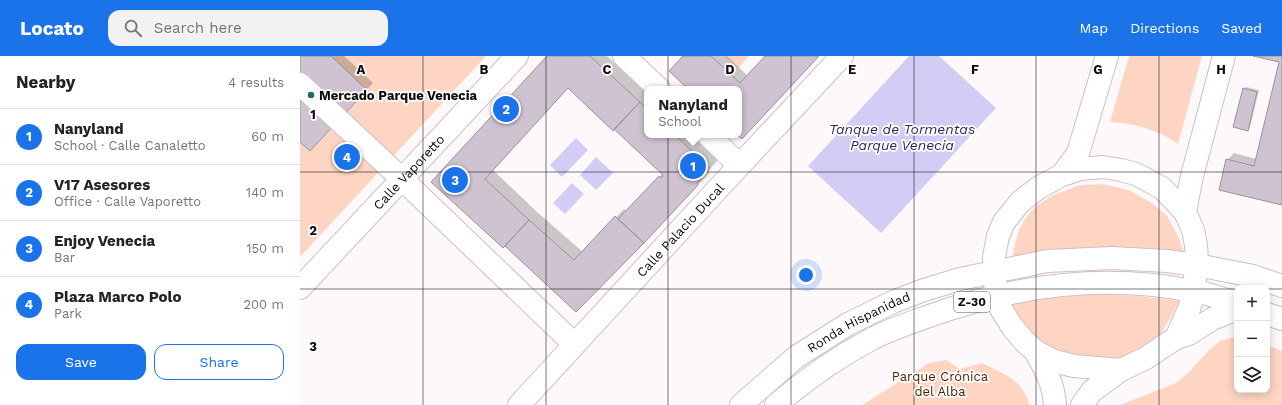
<!DOCTYPE html>
<meta charset="utf-8">
<style>
:root{--surface:#fff;--page:#f2f2f2;--text:#222;--muted:#767676;--line:#e0e0e0;--accent:#1a73e8}
body{margin:0;font-family:"Work Sans",sans-serif;background:var(--page);color:var(--text)}
.controls{position:absolute;right:12px;bottom:12px;display:grid;overflow:hidden;border-radius:8px;box-shadow:0 2px 10px #0003}
.controls button{width:36px;height:36px;display:grid;place-items:center;padding:0;border:0;border-bottom:1px solid var(--line);background:var(--surface);color:var(--text);font:20px sans-serif}
.you{position:absolute;left:506px;top:219px;width:14px;height:14px;margin:-10px;border:3px solid #fff;border-radius:50%;background:#1a73e8;box-shadow:0 0 0 6px #1a73e833}
.badge{display:grid;place-items:center;width:26px;height:26px;border-radius:50%;background:var(--accent);color:#fff;font-size:13px;font-weight:700}
.pin{position:absolute;translate:-50% -50%;border:2px solid #fff;box-shadow:0 1px 4px #0006}
.popup{position:absolute;left:344px;top:30px;width:98px;height:52px;box-sizing:border-box;display:grid;place-content:center;border-radius:8px;background:var(--surface);filter:drop-shadow(0 1px 3px #0005);font-size:13px;white-space:nowrap;color:var(--muted)}
.popup b{font-size:15px;color:var(--text)}
.popup::after{content:'';position:absolute;left:50%;top:100%;margin-left:-8px;border:8px solid transparent;border-top-color:var(--surface)}
.list{margin:0;padding:0;list-style:none}
h2{display:flex;justify-content:space-between;align-items:center;height:52px;margin:0;padding:0 16px;font-size:17px}
h2 small{font-size:13px;font-weight:400;color:var(--muted)}
.list li{display:grid;grid-template-columns:26px 1fr auto;gap:12px;align-items:center;box-sizing:border-box;height:56px;padding:0 16px;border-top:1px solid var(--line)}
.list b{display:block;font-size:15px;white-space:nowrap}
.list p{margin:0;font-size:13px;white-space:nowrap;color:var(--muted)}
.list em{font-size:13px;font-style:normal;color:var(--muted)}
.actions{display:flex;gap:8px;padding:12px 16px}
.actions a{flex:1;padding:9px 0;border:1px solid var(--accent);border-radius:12px;text-align:center;font-size:14px;color:var(--accent)}
.actions .main{background:var(--accent);color:#fff}
.icon{flex:none;width:22px;height:22px;fill:none;stroke:currentColor;stroke-width:2;stroke-linecap:round;stroke-linejoin:round}
.map{position:relative;flex:none;width:982px;height:349px;overflow:hidden}
header{display:flex;align-items:center;gap:24px;box-sizing:border-box;height:56px;padding:0 20px;background:var(--accent);color:#fff}
header strong{font-size:19px}
nav{display:flex;gap:22px;margin-inline-start:auto;font-size:14px}
.search{width:280px;height:36px;background:var(--page);display:flex;align-items:center;gap:10px;box-sizing:border-box;padding:0 14px;border-radius:12px;color:var(--muted);font-size:15px}
main{display:flex}
aside{flex:1;background:var(--surface)}
.map>svg:first-child{display:block}
.green{fill:#fdd5c2}
.water{fill:#d3cdf6}
.shadow{fill:#0003;fill-rule:evenodd}
.building{fill:#cfc3d1;stroke:#9b919d}
.lines{fill:none;stroke-linecap:round;stroke-linejoin:round}
.minor-casing{stroke:#d0bec5;stroke-width:24}
.major-casing{stroke:#d0bec5;stroke-width:24}
.highway-casing{stroke:#d0bec5;stroke-width:24}
.minor{stroke:#fff;stroke-width:22}
.major{stroke:#fff;stroke-width:22}
.highway{stroke:#fff;stroke-width:22}
.grid{fill:none;stroke:#100a0d;stroke-width:1;stroke-opacity:0.55}
.poi-dot{fill:#1e6971;stroke:#fff;stroke-width:1.5}
.labels{text-anchor:middle;stroke-width:3.5;stroke-linejoin:round;paint-order:stroke}
.shield{fill:#fff;stroke:#585456;stroke-width:1}
.shield-label{font-size:12px;font-weight:bold;fill:#100a0d}
.poi-label{font-size:13px;font-weight:bold;fill:#100a0d;stroke:#fff;text-anchor:start}
.street-label{font-size:13px;fill:#100a0d;stroke:#fff}
.park-label{font-size:13px;fill:#511e00;stroke:#fff}
.water-label{font-size:14px;font-style:italic;fill:#322658;stroke:#fff}
.grid-label{font-size:13px;text-anchor:middle;font-weight:bold;fill:#100a0d;stroke:#fff;stroke-width:3.5;stroke-linejoin:round;paint-order:stroke}
</style>
<header>
<strong>Locato</strong>
<div class="search"><svg class="icon" aria-label="search" viewBox="0 0 24 24"><circle cx="10" cy="10" r="6"/><path d="M15 15l6 6"/></svg>Search here</div>
<nav><a>Map</a><a>Directions</a><a>Saved</a></nav>
</header>
<main>
<aside>
<h2>Nearby<small>4 results</small></h2>
<ul class="list">
<li><span class="badge">1</span><div><b>Nanyland</b><p>School · Calle Canaletto</p></div><em>60 m</em></li>
<li><span class="badge">2</span><div><b>V17 Asesores</b><p>Office · Calle Vaporetto</p></div><em>140 m</em></li>
<li><span class="badge">3</span><div><b>Enjoy Venecia</b><p>Bar</p></div><em>150 m</em></li>
<li><span class="badge">4</span><div><b>Plaza Marco Polo</b><p>Park</p></div><em>200 m</em></li>
</ul>
<div class="actions"><a class="main">Save</a><a>Share</a></div>
</aside>
<div class="map">
<svg width="982" height="349" viewBox="0 0 982 349">
<rect width="100%" height="100%" fill="#fdf9fa"/>
<path class="green" d="M0 0H186L0 201Z
M425 0H449L438 12Z
M829 0H902L878 88C858 74 835 67 810 66Z
M803 128 828 134 852 147 867 160 878 180 885 199 732 197 713 200C717 167 732 146 764 135 770 133 776 130 782 129 789 128 796 129 803 128Z
M795 238 838 240 880 245 861 278 847 289 830 300 801 305 775 303 742 288 729 276 709 246 749 241Z
M934 281H937V334H967V289L982 295V349H820L876 327 889 316 910 293 920 285Z
M646 304 660 313 682 307C702 317 725 325 729 349H562L629 307Z"/>
<path class="water" d="M609 0H639L696 52 581 177 508 110Z
M276 82 288 94 262 121 250 109Z
M296 101 313 117 296 134 280 119Z
M272 127 284 138 265 158 253 147Z"/>
<path class="shadow" d="M0 0H44L73 27 48 53Z
M248 0H307L347 38V79H397L421 101 407 116 409 117 355 175 276 254 205 188 133 126ZM269 31 363 117 327 155 324 153 283 196 237 156 193 114Z
M385 0H427L448 20 467 0H518L442 82 439 79V33H389Z
M957 0H982V147L927 104 934 97 956 103 980 5Z
M946 31 959 34 950 71 948 74 944 33Z"/>
<path class="building" d="M0 0H31L67 34 42 61 0 22Z
M247 0H290L340 46 313 75 268 32 185 123 229 164 203 192 131 126Z
M383 0H411L440 27 465 0H519L442 83 437 79H439V33H388L369 15Z
M953 0H982V149L919 134 926 103 954 110 979 6Z
M943 32 957 36 948 75 933 71Z
M0 37 34 69 10 95 0 86Z
M340 46 347 53V79H375L410 112 397 127 398 129 344 187 318 163 359 120 361 122 363 119 314 73Z
M315 160 344 187 276 256 205 190 229 164 274 204Z"/>
<g class="lines">
<g class="minor-casing">
<g id="minor">
<path d="M324 0 359 33"/>
<path d="M0 28 102 123 274 288"/>
<path d="M408 79 439 109"/>
<path id="s1" d="M0 232 217 0"/>
<path d="M735 295C745 313 754 328 755 349"/>
<path id="s2" d="M219 349 426 124 542 0"/>
<path d="M782 349 792 335 821 314"/>
</g>
</g>
<g class="major-casing">
<path id="major" d="M762 119 778 97 807 0
M885 156 892 120 924 0
M876 282 889 253 893 240 897 204 896 189 893 174 885 156 862 132 836 118 821 114 803 111 780 113 762 119 738 132 720 146 704 166 698 180 694 201 695 227 701 253 713 272 725 286 735 295 754 305 774 310 821 314 846 302 876 282 889 278 912 263 937 253"/>
</g>
<g class="highway-casing">
<g id="highway">
<path d="M967 258 982 263"/>
<path id="s3" d="M441 349 496 301 548 268 595 245 624 234 660 223 747 205 812 202 867 205 897 209 953 220 982 230"/>
<path d="M476 349C505 324 536 302 570 284 590 273 613 266 635 258 718 229 806 218 893 235 908 237 923 243 937 247"/>
</g>
</g>
<use href="#minor" class="minor"/>
<use href="#major" class="major"/>
<use href="#highway" class="highway"/>
</g>
<path class="grid" d="M123 0V349M246 0V349M368 0V349M491 0V349M614 0V349M736 0V349M859 0V349M0 116H982M0 233H937M967 233H982"/>
<circle class="poi-dot" cx="11" cy="39" r="4"/>
<g class="labels">
<rect class="shield" x="654" y="236" width="36" height="20" rx="3"/>
<g class="shield-label">
<text x="672" y="250">Z-30</text>
</g>
<g class="poi-label">
<text x="19" y="44">Mercado Parque Venecia</text>
</g>
<g class="street-label">
<text dy="5" stroke="none"><textPath href="#s1" startOffset="159">Calle Vaporetto</textPath></text>
<text dy="5" stroke="none"><textPath href="#s2" startOffset="238">Calle Palacio Ducal</textPath></text>
<text dy="5" stroke="none"><textPath href="#s3" startOffset="145">Ronda Hispanidad</textPath></text>
</g>
<g class="park-label">
<text x="640" y="325">Parque Crónica<tspan x="640" dy="15">del Alba</tspan></text>
</g>
<g class="water-label">
<text x="602" y="78">Tanque de Tormentas<tspan x="602" dy="16">Parque Venecia</tspan></text>
</g>
</g>
<g class="grid-label">
<text x="61" y="18">A</text>
<text x="184" y="18">B</text>
<text x="307" y="18">C</text>
<text x="430" y="18">D</text>
<text x="552" y="18">E</text>
<text x="675" y="18">F</text>
<text x="798" y="18">G</text>
<text x="921" y="18">H</text>
<text x="13" y="63">1</text>
<text x="13" y="179">2</text>
<text x="13" y="295">3</text>
</g>
</svg>
<div class="controls">
<button>+</button>
<button>−</button>
<button><svg class="icon" aria-label="layers" viewBox="0 0 24 24"><path d="M12 4l9 5-9 5-9-5zM3 14l9 5 9-5"/></svg></button>
</div>
<div class="you"></div>
<div class="pin badge" style="left:393px;top:110px">1</div>
<div class="popup"><b>Nanyland</b>School</div>
<div class="pin badge" style="left:206px;top:53px">2</div>
<div class="pin badge" style="left:155px;top:124px">3</div>
<div class="pin badge" style="left:47px;top:101px">4</div>
</div>
</main>
